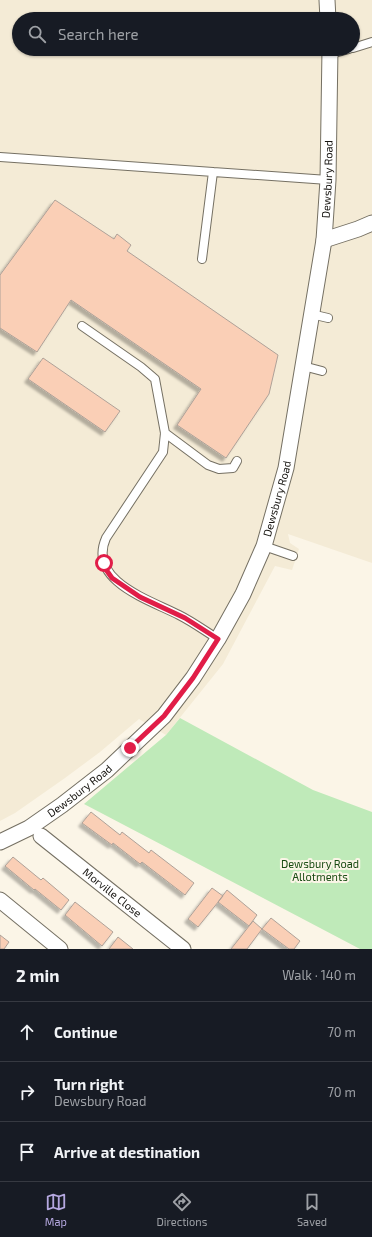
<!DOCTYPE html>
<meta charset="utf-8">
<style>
:root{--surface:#171b24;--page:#242831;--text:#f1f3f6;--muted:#9ea1a6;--line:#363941;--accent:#b5a8e0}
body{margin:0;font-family:"Exo 2",sans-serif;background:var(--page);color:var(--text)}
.stop{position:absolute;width:12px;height:12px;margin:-9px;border:3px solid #e11d48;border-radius:50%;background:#fff}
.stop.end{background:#e11d48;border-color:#fff;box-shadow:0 1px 4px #0008}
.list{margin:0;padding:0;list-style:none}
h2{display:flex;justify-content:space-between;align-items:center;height:52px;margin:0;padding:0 16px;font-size:17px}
h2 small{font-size:13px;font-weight:400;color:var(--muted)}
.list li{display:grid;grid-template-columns:26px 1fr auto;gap:12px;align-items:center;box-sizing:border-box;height:60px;padding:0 16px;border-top:1px solid var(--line)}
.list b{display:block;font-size:15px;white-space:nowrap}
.list p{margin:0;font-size:13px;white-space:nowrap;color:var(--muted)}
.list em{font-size:13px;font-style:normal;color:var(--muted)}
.icon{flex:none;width:22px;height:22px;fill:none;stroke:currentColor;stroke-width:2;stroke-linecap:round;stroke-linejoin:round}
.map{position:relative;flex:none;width:372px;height:949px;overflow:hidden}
.search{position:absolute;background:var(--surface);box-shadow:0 1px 3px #0004;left:12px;right:12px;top:12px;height:44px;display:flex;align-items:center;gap:10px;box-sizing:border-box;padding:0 14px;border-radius:22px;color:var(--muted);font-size:15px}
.sheet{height:232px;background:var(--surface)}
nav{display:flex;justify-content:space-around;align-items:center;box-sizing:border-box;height:56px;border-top:1px solid var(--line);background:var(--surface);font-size:11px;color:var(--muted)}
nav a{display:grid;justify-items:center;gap:2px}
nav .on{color:var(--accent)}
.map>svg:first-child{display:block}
.built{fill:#f4ebd6;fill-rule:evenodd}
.green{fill:#bfeab9}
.building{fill:#facfb6;stroke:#aea198;filter:url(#shadow)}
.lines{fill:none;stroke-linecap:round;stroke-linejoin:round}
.service-casing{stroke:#757063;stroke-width:10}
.minor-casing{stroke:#757063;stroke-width:17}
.service{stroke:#fff;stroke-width:8}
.minor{stroke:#fff;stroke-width:15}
.route{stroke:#e11d48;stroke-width:5}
.labels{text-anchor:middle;stroke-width:4;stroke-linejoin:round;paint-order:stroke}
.street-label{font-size:11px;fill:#15130f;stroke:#fbf5e7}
.park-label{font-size:11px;fill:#174a11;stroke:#fbf5e7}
</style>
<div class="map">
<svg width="372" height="949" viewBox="0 0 372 949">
<defs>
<filter id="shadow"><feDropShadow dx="-3.5" dy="3.5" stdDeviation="1" flood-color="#0004"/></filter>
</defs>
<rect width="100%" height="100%" fill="#fbf5e7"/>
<path class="built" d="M0 0H372V563L288 534 290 543 299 549 292 570 275 566 223 664 166 735 139 719 100 752 65 778 15 813 0 821ZM19 19H353V49H19Z"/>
<path class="green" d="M180 718 313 790 372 812V949H360L84 804 166 735Z"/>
<path class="building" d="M55 200 114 239 117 234 131 245 127 251 278 355 269 394 226 458 177 425 201 389 71 300 37 352 0 328V275Z
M43 358 120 411 105 432 28 379Z
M91 812 120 835 122 832 149 853 151 850 194 883 185 895 142 862 140 864 113 843 112 845 82 823Z
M13 857 41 880 43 878 69 900 61 910 35 889 34 890 5 866Z
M212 888 223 896 198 927 188 919Z
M227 890 257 915 249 926 218 902Z
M75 902 113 932 102 946 65 915Z
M271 918 300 941 294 949H289L262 929Z
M253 921 262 929 247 949H231Z
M0 935 9 942 4 949H0Z
M118 937 133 949H109Z"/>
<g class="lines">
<g class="service-casing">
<path id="service" d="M353 48 372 42
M331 54 349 49
M0 157 328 180
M202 259 213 172
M311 314 328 318
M82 326 141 367 155 379 165 433 163 452 106 538C87 581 150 600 179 615 193 622 205 631 218 639
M303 366 322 371
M165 433 208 465 219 469 233 468 237 461
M264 546 293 556"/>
</g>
<g class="minor-casing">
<g id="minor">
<path d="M327 0 328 19"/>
<path d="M324 240 358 229 372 223"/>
<path id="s1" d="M41 836 183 949"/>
<path id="s2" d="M0 842 29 828 62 805 107 770 164 716 193 678 218 639 243 594 264 546 286 468 324 240 328 180 330 49"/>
<path d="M0 900 60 949"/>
</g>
</g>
<use href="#service" class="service"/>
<use href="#minor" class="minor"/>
</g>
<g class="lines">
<path class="route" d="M104 563 107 571 112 578 140 597 185 618 218 639 193 678 164 716 130 748"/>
</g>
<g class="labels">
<g class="street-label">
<text dy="4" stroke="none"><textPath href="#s2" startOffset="779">Dewsbury Road</textPath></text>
<text dy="4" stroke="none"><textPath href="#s2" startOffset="455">Dewsbury Road</textPath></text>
<text dy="4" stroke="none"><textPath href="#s2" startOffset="95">Dewsbury Road</textPath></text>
<text dy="4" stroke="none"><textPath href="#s1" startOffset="91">Morville Close</textPath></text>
</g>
<g class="park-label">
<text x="320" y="868">Dewsbury Road<tspan x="320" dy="13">Allotments</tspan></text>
</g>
</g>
</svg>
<div class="stop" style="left:104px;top:563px"></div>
<div class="stop end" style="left:130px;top:748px"></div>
<div class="search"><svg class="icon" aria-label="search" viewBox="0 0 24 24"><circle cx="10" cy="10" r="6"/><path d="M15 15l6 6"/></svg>Search here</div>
</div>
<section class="sheet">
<h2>2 min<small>Walk · 140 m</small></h2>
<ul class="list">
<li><svg class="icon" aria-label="ahead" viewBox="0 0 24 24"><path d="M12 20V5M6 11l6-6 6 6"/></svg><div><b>Continue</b></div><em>70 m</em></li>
<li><svg class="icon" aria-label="right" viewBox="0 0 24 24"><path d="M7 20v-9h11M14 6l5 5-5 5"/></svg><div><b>Turn right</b><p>Dewsbury Road</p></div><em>70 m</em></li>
<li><svg class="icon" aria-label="arrive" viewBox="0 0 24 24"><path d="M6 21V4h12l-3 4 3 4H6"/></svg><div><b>Arrive at destination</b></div></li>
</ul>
</section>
<nav>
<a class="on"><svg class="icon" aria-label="map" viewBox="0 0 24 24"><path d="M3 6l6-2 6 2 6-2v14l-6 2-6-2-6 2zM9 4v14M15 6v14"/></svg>Map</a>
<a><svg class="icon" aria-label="directions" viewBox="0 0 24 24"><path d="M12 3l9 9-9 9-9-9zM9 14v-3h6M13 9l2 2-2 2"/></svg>Directions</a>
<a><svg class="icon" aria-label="saved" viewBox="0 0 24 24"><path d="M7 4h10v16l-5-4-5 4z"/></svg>Saved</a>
</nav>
